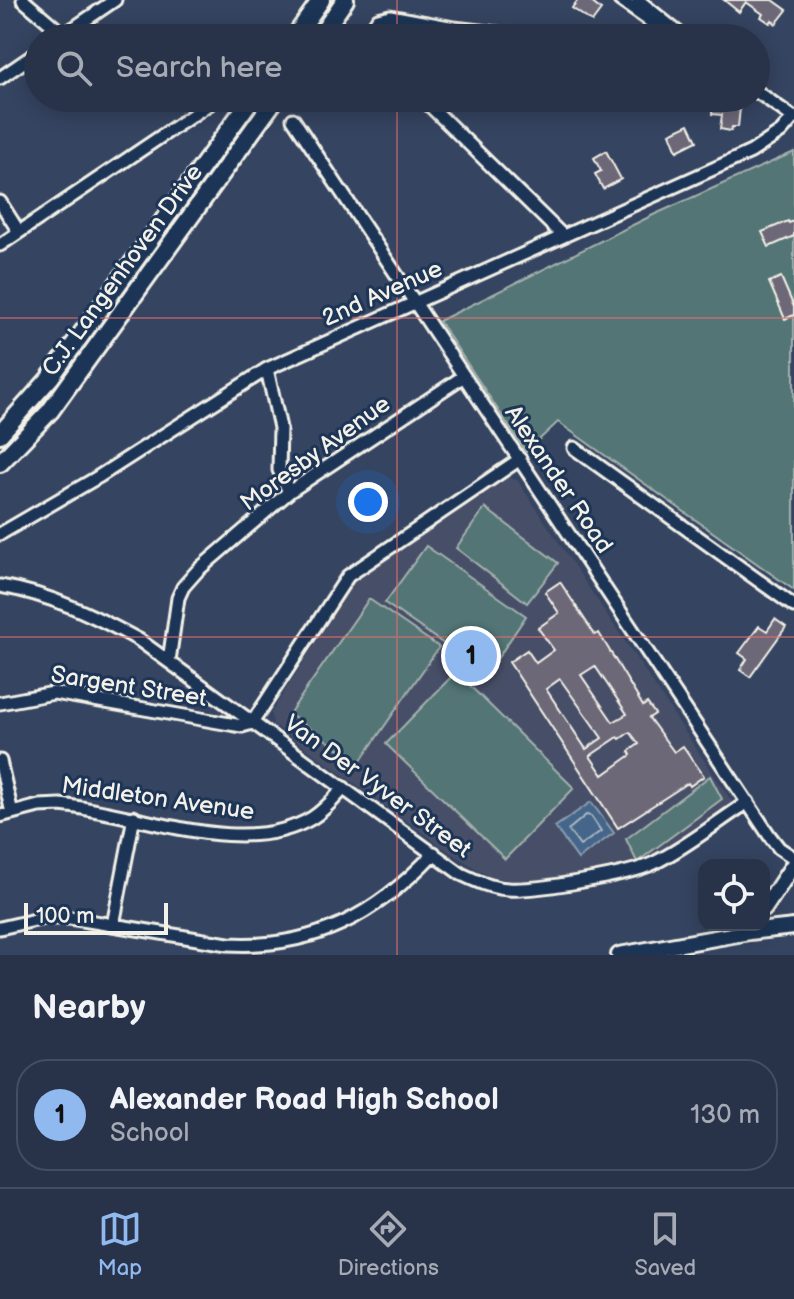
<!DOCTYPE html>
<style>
:root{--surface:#283349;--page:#343f53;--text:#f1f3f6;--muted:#a5aab4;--line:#444e61;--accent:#90b9f0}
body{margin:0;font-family:"Balsamiq Sans",sans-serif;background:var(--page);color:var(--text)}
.controls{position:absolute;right:24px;bottom:24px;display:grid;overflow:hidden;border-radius:16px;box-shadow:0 4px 20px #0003}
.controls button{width:72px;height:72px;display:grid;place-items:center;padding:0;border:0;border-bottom:2px solid var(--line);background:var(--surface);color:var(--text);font:40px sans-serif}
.scale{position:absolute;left:24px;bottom:20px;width:144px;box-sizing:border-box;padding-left:8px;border:4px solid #f4f1e8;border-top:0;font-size:22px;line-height:28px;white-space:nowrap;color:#f4f1e8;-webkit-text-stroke:6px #1d3557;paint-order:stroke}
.you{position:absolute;left:368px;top:502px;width:28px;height:28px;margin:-20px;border:6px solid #fff;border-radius:50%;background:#1a73e8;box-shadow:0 0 0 12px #1a73e833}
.badge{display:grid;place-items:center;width:52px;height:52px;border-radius:50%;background:var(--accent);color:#111;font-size:26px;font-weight:700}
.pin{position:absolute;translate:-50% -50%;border:4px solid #fff;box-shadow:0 2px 8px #0006}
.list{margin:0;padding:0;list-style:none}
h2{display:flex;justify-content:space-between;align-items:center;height:104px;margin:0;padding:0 32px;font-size:34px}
h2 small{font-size:26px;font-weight:400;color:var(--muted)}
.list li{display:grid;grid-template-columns:52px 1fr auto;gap:24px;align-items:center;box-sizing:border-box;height:112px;margin:0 16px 16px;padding:0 16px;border:2px solid var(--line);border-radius:32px}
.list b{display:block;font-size:30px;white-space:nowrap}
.list p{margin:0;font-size:26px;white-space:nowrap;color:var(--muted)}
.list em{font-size:26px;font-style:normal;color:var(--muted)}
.icon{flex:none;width:44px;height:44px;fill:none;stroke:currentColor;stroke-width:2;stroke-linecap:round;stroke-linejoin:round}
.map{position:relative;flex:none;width:794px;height:955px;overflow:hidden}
.search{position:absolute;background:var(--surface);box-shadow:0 4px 20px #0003;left:24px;right:24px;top:24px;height:88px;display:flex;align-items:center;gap:20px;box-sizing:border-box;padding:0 28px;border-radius:44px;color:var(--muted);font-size:30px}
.sheet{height:232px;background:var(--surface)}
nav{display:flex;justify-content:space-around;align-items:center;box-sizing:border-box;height:112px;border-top:2px solid var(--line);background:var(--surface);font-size:22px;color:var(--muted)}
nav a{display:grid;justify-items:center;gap:4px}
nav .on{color:var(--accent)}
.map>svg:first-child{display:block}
.built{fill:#464f68}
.green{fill:#537474;stroke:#a4b2ae;stroke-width:2}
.water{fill:#44668a;stroke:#8a9eb0;stroke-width:2}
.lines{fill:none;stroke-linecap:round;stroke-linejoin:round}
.shore{stroke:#aeb9c2;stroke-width:2}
.building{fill:#6c6878;stroke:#f4f1e8;stroke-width:2;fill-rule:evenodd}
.minor-casing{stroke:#f4f1e8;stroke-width:17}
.tertiary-casing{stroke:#f4f1e8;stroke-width:20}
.secondary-casing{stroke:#f4f1e8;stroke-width:22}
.minor{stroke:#1d3557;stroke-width:11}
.tertiary{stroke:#1d3557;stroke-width:14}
.secondary{stroke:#1d3557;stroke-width:16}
.grid{fill:none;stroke:#e06e6b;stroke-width:2;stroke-opacity:0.55}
.labels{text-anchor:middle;stroke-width:6;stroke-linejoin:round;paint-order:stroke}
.street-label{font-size:24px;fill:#f4f1e8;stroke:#1d3557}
</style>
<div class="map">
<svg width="794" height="955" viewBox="0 0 794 955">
<rect width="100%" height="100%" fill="#354461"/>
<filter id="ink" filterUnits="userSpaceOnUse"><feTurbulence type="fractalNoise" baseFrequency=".0125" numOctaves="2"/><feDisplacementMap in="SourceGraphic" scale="16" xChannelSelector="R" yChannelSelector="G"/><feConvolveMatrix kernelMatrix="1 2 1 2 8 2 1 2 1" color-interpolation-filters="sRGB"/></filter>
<g filter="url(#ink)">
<path class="built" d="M508 478 517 480 732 802 648 861 551 880 515 881 488 876 445 849 273 724 271 713 354 582Z"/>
<path class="green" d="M794 152V590L558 422 526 452 439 321 651 216Z
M485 508 558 563 527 603 456 548Z
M426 546 526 616 487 674 385 603Z
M369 599 439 647 359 763 289 714Z
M456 672 574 788 505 859 386 744Z
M710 776 722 799 637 862 626 839Z"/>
<path class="water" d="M591 802 614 833 578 859 555 827Z"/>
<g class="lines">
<path class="shore" d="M586 815 591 816 601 831 580 846 568 830Z"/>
</g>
<path class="building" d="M578 0H589L601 10 592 22 572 8Z
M724 0H773L787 10 776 24 772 20 770 23 761 17 763 14 746 2 739 12Z
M721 102 734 103V107L740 108 738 127H732L731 131 720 129 722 115 712 114 713 104H720Z
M689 124 697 141 677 151 670 133Z
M606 151 621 179 603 189 595 174 601 171 594 158Z
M788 221 789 223 794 221V236L769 247 762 232Z
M781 277 794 307V315L785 319 769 282Z
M560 582 595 635 599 633 643 706 647 703 655 714 649 718 674 752 683 746 704 776 690 786 688 783 618 828 509 662 527 650 536 663 554 650 538 628 559 613 545 592ZM595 666 627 714 613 722 581 675ZM560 679 602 738 586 749 546 689ZM630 732 639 744 629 751 631 755 603 775 590 756 618 737 620 739Z
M775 619 786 627 750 677 740 670 747 659 739 653 759 626 767 631Z"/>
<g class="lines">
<g class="minor-casing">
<path id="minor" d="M23 0 64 35
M620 0 674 38
M638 0 685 38
M59 38 115 0
M368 38 369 33 378 19 390 16 454 28 541 38
M0 78 38 52
M756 91 794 118
M422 98 563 236
M293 119 769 835 779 848 794 858
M0 202 19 232
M0 245 218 98
M267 369 280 428 279 470 289 492
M574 448 794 606
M0 534 98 477 267 369 751 152 781 132 794 117
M0 586C50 594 95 616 139 640L461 874C476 881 491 888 508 889 535 891 630 875 654 863 687 847 717 822 748 802
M169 661 178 598 183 587 198 570 289 492 464 376
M0 703 54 693 224 723 242 726 252 723 348 576 520 459
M0 761 12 813
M0 816 39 806 60 805C137 812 242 860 312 818 325 810 334 799 344 788
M113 925 134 817
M0 928 44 918H70L228 944C314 949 376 915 434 853"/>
</g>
<g class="tertiary-casing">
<path id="tertiary" d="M764 909 794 864
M619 955 749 932 794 927"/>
</g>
<g class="secondary-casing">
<path id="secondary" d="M294 38 321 0
M319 38 345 0
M0 434 50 378 252 98
M0 463 50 411 276 98"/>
</g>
<use href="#minor" class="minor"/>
<use href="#tertiary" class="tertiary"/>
<use href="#secondary" class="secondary"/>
</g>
</g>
<path class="grid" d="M397 0V38M397 98V955M0 318H794M0 637H794"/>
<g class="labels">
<g class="street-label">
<text transform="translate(122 270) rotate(-54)" y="8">C.J. Langenhoven Drive</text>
<text transform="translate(382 293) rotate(-24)" y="8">2nd Avenue</text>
<text transform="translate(315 453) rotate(-36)" y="8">Moresby Avenue</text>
<text transform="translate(559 479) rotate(56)" y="8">Alexander Road</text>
<text transform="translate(129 686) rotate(9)" y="8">Sargent Street</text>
<text transform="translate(378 786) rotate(36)" y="8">Van Der Vyver Street</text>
<text transform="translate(158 798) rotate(8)" y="8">Middleton Avenue</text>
</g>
</g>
</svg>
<div class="controls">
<button><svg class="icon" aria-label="locate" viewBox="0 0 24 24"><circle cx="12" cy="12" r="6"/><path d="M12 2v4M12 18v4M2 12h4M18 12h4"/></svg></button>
</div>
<div class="scale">100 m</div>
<div class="you"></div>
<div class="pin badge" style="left:471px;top:656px">1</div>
<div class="search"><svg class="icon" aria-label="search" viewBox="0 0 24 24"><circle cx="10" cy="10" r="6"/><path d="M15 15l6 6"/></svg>Search here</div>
</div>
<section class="sheet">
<h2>Nearby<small></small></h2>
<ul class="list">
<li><span class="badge">1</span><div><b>Alexander Road High School</b><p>School</p></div><em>130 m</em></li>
</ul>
</section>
<nav>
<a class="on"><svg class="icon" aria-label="map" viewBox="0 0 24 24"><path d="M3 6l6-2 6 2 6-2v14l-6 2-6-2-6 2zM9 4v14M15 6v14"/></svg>Map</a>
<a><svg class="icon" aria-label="directions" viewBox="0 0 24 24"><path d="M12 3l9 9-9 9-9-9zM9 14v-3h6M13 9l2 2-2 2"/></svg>Directions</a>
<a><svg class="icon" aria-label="saved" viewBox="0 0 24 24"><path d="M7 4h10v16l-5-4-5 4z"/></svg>Saved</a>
</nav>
